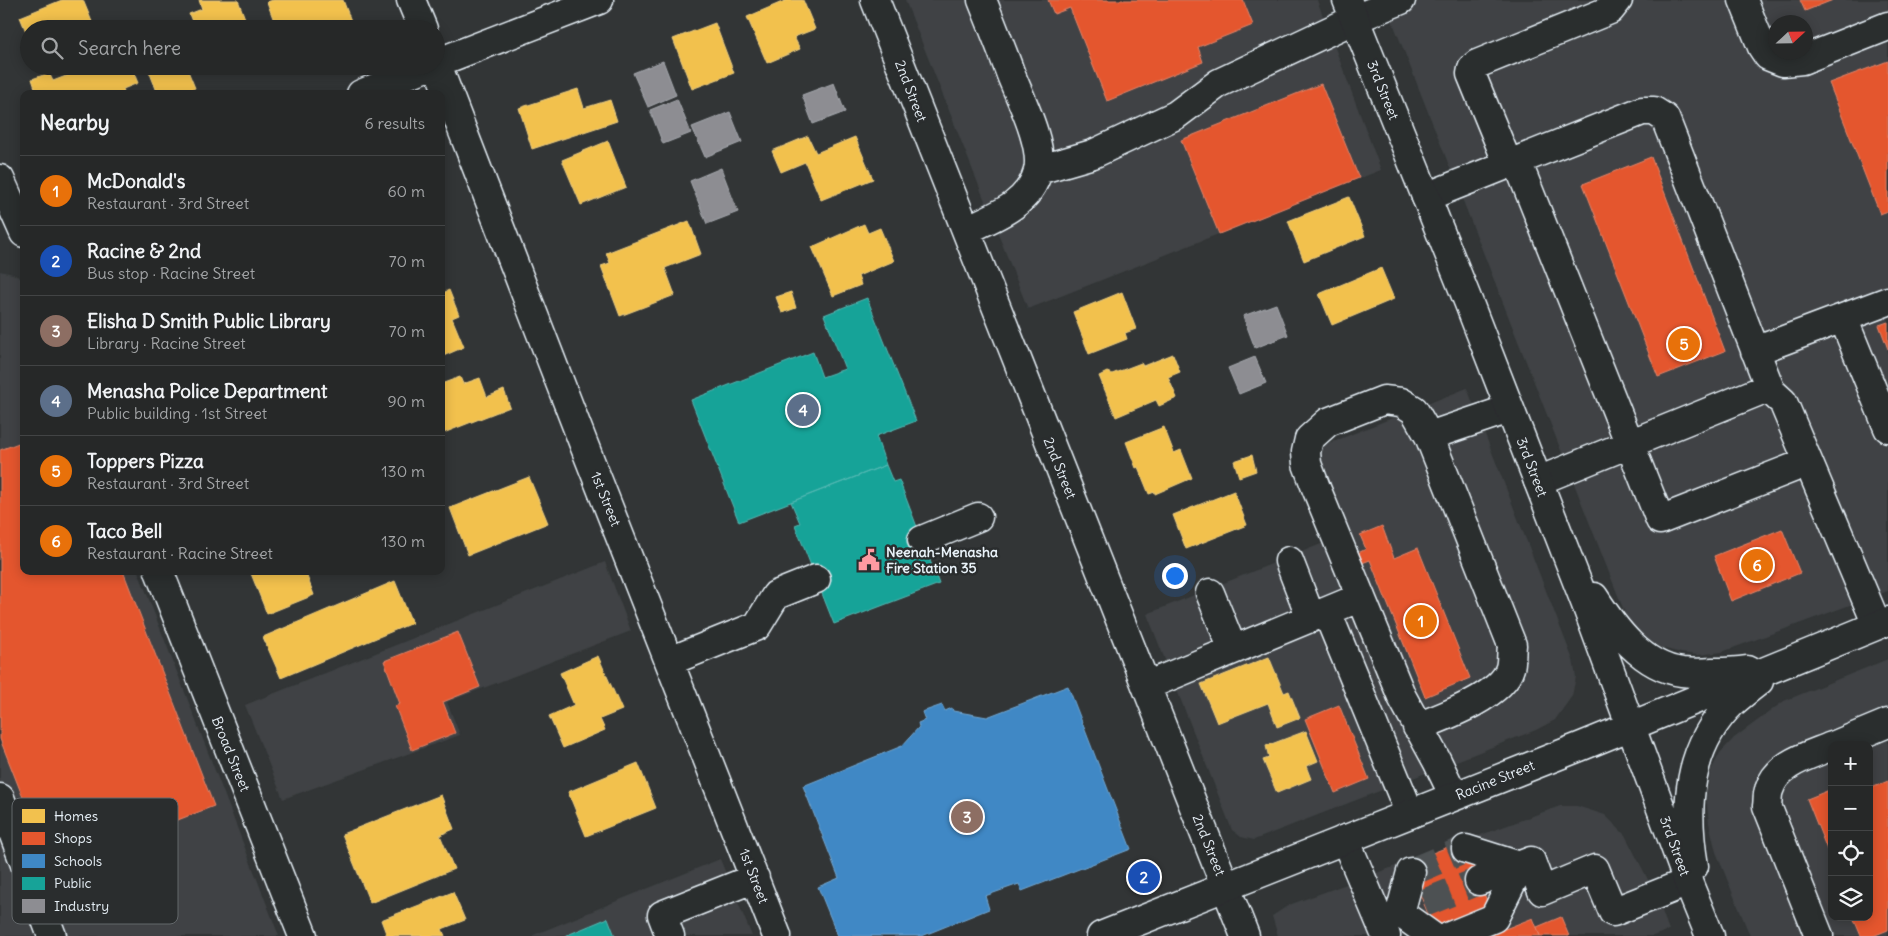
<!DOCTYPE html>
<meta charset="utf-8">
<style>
:root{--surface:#262828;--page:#323434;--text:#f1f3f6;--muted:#a4a6a8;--line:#424445;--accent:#bca0f2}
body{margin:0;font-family:Delius,sans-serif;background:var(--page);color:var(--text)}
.controls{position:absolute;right:15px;bottom:15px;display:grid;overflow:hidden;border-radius:10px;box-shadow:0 2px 12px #0003}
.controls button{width:45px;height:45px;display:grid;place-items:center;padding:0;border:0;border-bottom:1px solid var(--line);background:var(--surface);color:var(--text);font:25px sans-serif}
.compass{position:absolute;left:1768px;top:15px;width:45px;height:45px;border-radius:50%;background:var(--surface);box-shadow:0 2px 12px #0003;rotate:68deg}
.you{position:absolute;left:1174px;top:575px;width:18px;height:18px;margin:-12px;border:4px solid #fff;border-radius:50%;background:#1a73e8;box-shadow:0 0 0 8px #1a73e833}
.badge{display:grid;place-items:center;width:32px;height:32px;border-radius:50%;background:var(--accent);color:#fff;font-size:16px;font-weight:700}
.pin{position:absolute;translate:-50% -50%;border:2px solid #fff;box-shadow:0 1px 5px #0006}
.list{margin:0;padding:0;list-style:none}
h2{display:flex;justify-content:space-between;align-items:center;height:65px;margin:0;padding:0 20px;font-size:21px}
h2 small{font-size:16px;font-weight:400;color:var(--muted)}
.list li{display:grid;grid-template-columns:32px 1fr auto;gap:15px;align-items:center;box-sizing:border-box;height:70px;padding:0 20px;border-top:1px solid var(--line)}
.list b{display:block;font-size:19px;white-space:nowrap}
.list p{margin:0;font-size:16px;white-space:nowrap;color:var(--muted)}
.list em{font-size:16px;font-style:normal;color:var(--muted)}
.icon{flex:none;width:28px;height:28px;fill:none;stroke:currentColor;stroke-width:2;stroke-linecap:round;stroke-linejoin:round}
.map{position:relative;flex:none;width:1888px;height:936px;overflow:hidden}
.search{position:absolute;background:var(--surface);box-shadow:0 2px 12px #0003;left:20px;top:20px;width:425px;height:55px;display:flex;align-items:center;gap:12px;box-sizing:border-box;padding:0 18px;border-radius:28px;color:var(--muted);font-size:19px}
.panel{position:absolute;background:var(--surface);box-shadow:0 2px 12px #0003;left:20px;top:90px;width:425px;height:485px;border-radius:10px}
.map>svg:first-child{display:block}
.built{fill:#3f4244;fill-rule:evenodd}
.homes{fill:#f2c14e;stroke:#efcf81}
.shops{fill:#e4572e;stroke:#e5856b}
.schools{fill:#3f88c5;stroke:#72a8d4}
.public{fill:#17a398;stroke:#56bab5}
.industry{fill:#8d8d92;stroke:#a8abb1}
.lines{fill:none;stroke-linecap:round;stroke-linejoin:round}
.minor-tunnel{stroke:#4d5153;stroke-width:28;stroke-dasharray:28 14;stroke-linecap:butt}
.minor-casing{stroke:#e8f1f8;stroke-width:31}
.major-casing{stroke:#e8f1f8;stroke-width:31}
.minor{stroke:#2a2d2e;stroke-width:28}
.major{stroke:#2a2d2e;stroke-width:28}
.labels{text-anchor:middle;stroke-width:5;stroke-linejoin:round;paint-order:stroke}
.street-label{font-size:14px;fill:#e8f1f8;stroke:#2a2d2e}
.poi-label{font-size:14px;font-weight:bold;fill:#e8f1f8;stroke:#2a2d2e;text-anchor:start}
.key{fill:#2a2d2e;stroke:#63686b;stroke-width:1}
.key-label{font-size:14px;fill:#e8f1f8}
</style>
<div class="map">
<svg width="1888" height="936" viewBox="0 0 1888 936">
<rect width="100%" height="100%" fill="#323536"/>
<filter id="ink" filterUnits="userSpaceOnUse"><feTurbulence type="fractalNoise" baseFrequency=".02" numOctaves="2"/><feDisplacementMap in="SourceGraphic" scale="10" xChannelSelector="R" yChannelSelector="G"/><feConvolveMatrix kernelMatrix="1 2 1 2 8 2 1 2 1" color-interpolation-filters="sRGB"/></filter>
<g filter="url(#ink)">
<path class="built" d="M905 0H1317L1381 170 1028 309Z
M1384 0H1888V591L1722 652 1698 655 1681 653 1662 648 1643 639 1628 621ZM1776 22H1806V52H1776Z
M0 271 13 274 24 280V571H138L279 936H0Z
M1467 388 1573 660 1576 677 1572 696 1555 720 1536 730 1254 840 1241 837 1232 830 1147 614 1326 542 1295 457Z
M605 562 631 631 447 702 460 735 283 799 245 705Z
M1888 659V936H1750L1716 852 1709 823 1706 795 1711 770 1720 753 1734 738 1784 701ZM1832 745H1869V917H1832Z
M1560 806H1577L1605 815 1625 835 1656 895 1669 930 1653 936H1278L1272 916 1289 905Z
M720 859 752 936H531Z"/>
<path class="homes" d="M62 0H83L95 29H29V39L20 17Z
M199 0H238L249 29H195L189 14 202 9Z
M273 0H343L351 21 331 29H277L267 2Z
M787 0H803L815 29 794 37 800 49 767 63 747 17Z
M715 23 734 73 692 89 673 39Z
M92 66H131L138 83 123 89 125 94H37L32 79 49 73 53 81Z
M147 66H186L195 88 181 94H158Z
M578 89 584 108 610 100 617 121 532 149 519 108Z
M808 136 816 153 855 137 873 179 821 200 805 162 781 172 772 151Z
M608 141 626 187 581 205 562 160Z
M1349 197 1365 236 1304 261 1288 221Z
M689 221 701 254 665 268 675 295 620 316 601 266 610 263 606 253Z
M864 224 868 233 880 228 894 261 858 276 861 285 833 296 812 247Z
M1381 268 1394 299 1332 325 1319 294Z
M449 290 459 315 452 318 464 347 441 357V294Z
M791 292 796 308 782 313 776 297Z
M1122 292 1136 329 1125 333 1127 339 1089 354 1073 312Z
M1173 354 1180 372 1168 377 1177 398 1159 406 1156 400 1116 417 1099 376 1107 372 1112 374 1141 363 1143 366Z
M460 377 463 384 480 378 487 397 504 390 510 407 441 434V384Z
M1164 427 1174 453 1181 450 1192 478 1155 494V492L1149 494 1138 467 1136 468 1126 442Z
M1252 455 1256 471 1239 477 1234 461Z
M529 477 548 523 468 555 450 508Z
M1234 491 1247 525 1186 549 1173 515Z
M250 571H305L314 595 267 614Z
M395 581 412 623 281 678 263 637Z
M598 656 622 710 600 719 605 730 563 748 549 716 574 705 560 673Z
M1269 657 1284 693 1289 691 1300 718 1277 727 1268 703 1217 723 1201 684Z
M1306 731 1318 761 1306 766 1311 779 1277 793 1263 760 1269 758 1266 746Z
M638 763 656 808 586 836 568 792Z
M441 795 454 829 440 835 454 869 370 903 342 834Z
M453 892 465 920 442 929 445 936H387L381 920Z"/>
<path class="shops" d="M1048 0H1243L1253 25 1198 47 1203 62 1107 101 1070 8 1054 14Z
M1800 0H1833L1805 11Z
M1888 61V211L1880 214 1829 83Z
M1321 84 1359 178 1219 234 1181 140Z
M1651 157 1725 351 1658 377 1583 184Z
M1888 322V349L1879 325Z
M24 441V571H123L214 806 51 869 0 739V450Z
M1382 526 1394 558 1418 548 1470 678 1425 697 1370 560 1362 563 1358 553 1366 549 1360 535Z
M1782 529 1800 573 1731 601 1714 556Z
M458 632 480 687 443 702 455 733 412 750 395 706 400 704 384 661Z
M1339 705 1369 779 1335 793 1305 719Z
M1888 781V930L1873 936H1861L1853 917H1869V789Z
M1832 789V862L1807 799Z
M1463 841 1491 911 1436 933 1407 863Z
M1561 917 1569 936H1540L1537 927Z
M1533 918 1540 936H1475L1503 925 1505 929Z"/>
<path class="schools" d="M1068 686 1131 849 1022 891 1019 884 985 896 989 909 922 936H838L818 887 839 878 803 786 902 746 919 727 918 723 925 720 922 712 942 705 945 711 952 708 953 711 987 717Z"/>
<path class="public" d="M867 298 916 421 876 436 886 465 739 522 691 400 813 352 822 377 845 369 824 315Z
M886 465 893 482 899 480 939 584 834 624 795 525 800 523 791 502Z
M608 918 615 936H565Z"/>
<path class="industry" d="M663 61 676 95 648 107 633 73Z
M834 83 845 112 813 124 802 95Z
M677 99 691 133 663 144 650 110Z
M730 112 742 142 705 157 692 127Z
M721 168 738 212 707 224 690 181Z
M1276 304 1288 335 1255 348 1243 316Z
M1255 357 1266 383 1239 394 1228 368Z"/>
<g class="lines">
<path class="minor-tunnel" d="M1411 872 1466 849
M1424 903 1479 881"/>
<g class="minor-casing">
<path id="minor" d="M411 0 423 29
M875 0 1245 936
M1743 0 1762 47 1768 56 1783 62 1802 60 1888 26
M436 62 584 445 777 936
M436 63 599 0
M361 94 428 66
M1517 161 1660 520 1808 462
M1508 164 1471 74 1472 69 1477 64 1610 10 1618 0
M1038 170 1093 154 1176 115 1219 83 1355 19 1401 0
M0 179 24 233
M1426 197 1642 111H1654L1665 118 1771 391
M966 230C994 217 1029 205 1038 171 1044 145 1021 100 1011 75 1002 50 992 25 982 0
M1843 318 1888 428
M1755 351 1888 301
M1538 481 1760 391H1771L1783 402 1877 625
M922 540 978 517
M1289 561 1311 618
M159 571 303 936
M1210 593 1233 650
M1327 612 1410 814
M670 661 757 626 776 595 816 579
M1146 686 1361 597
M1417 727C1443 717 1502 696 1510 668 1512 661 1511 652 1512 645L1429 436
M1835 745 1888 723
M1454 796 1437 761 1402 697 1316 488 1307 464 1306 452 1309 439 1328 422 1384 400 1401 402 1414 410 1429 436 1509 409
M0 798 52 936
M1345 839 1386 936
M1466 849 1520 866
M1411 872 1400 913 1432 936
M1479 881 1531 861 1542 891 1595 869 1613 912 1688 882
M670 936 662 915 755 878
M1450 936 1494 918 1520 866
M1819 936 1767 806C1768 801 1767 795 1769 790 1777 763 1808 756 1832 746"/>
</g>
<g class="major-casing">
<path id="major" d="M1347 0 1468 301 1585 602 1688 882 1710 936
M1594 597C1614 628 1642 667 1682 672 1692 673 1703 673 1713 672 1724 672 1736 672 1747 670
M1694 866C1684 807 1687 747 1732 703 1741 695 1750 688 1759 681
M1101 936 1582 746 1888 621"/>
</g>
<use href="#minor" class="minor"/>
<use href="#major" class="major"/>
</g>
</g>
<defs>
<g id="civic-bare" transform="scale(1.725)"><path d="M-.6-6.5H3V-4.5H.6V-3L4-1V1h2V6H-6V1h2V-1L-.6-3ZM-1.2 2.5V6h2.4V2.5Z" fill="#ff9aa2" stroke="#2a2d2e" stroke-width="2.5" paint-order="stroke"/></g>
</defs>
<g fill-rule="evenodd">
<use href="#civic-bare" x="869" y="560"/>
</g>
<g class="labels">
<g class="street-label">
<text transform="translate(1383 90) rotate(68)" y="5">3rd Street</text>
<text transform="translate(911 91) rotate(69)" y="5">2nd Street</text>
<text transform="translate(1532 467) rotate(69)" y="5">3rd Street</text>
<text transform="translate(1060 468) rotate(68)" y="5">2nd Street</text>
<text transform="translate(606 499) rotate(68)" y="5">1st Street</text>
<text transform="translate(231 754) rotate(68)" y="5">Broad Street</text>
<text transform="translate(1495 780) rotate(-22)" y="5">Racine Street</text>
<text transform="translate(1209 845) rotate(68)" y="5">2nd Street</text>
<text transform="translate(1675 846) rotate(70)" y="5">3rd Street</text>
<text transform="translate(754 876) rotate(69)" y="5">1st Street</text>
</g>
<g class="poi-label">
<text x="886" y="557">Neenah-Menasha<tspan x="886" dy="16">Fire Station 35</tspan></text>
</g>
</g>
<rect x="12" y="798" width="166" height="126" rx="8" class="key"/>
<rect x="22" y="809" width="23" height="14" fill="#f2c14e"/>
<rect x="22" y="832" width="23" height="13" fill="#e4572e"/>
<rect x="22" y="854" width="23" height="14" fill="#3f88c5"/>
<rect x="22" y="877" width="23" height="13" fill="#17a398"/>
<rect x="22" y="899" width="23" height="14" fill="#8d8d92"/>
<g class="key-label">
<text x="54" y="821">Homes</text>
<text x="54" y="843">Shops</text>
<text x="54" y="866">Schools</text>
<text x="54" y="888">Public</text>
<text x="54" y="911">Industry</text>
</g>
</svg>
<div class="controls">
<button>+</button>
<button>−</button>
<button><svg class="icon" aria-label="locate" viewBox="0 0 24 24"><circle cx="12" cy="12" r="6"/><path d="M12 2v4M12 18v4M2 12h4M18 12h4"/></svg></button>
<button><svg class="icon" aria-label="layers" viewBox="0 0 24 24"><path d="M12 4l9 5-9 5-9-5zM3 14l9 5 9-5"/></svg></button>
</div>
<svg class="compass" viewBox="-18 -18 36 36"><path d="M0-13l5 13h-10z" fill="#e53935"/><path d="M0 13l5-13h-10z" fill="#a4a6a8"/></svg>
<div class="you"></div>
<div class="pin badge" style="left:1421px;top:621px;background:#e8710a">1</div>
<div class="pin badge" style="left:1144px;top:877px;background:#1a4fb4">2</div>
<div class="pin badge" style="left:967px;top:817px;background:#8d6e63">3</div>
<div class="pin badge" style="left:803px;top:410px;background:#5c6f8a">4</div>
<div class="pin badge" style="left:1684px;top:344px;background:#e8710a">5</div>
<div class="pin badge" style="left:1757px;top:565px;background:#e8710a">6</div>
<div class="search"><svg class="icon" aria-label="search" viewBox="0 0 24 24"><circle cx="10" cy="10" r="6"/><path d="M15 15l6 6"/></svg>Search here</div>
<section class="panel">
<h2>Nearby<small>6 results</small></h2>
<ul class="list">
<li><span class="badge" style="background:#e8710a">1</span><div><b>McDonald's</b><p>Restaurant · 3rd Street</p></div><em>60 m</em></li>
<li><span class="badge" style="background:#1a4fb4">2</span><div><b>Racine &amp; 2nd</b><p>Bus stop · Racine Street</p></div><em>70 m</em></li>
<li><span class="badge" style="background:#8d6e63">3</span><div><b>Elisha D Smith Public Library</b><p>Library · Racine Street</p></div><em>70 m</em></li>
<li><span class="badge" style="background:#5c6f8a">4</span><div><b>Menasha Police Department</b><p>Public building · 1st Street</p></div><em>90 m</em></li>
<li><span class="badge" style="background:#e8710a">5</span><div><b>Toppers Pizza</b><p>Restaurant · 3rd Street</p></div><em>130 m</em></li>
<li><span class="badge" style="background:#e8710a">6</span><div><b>Taco Bell</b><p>Restaurant · Racine Street</p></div><em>130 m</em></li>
</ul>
</section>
</div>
